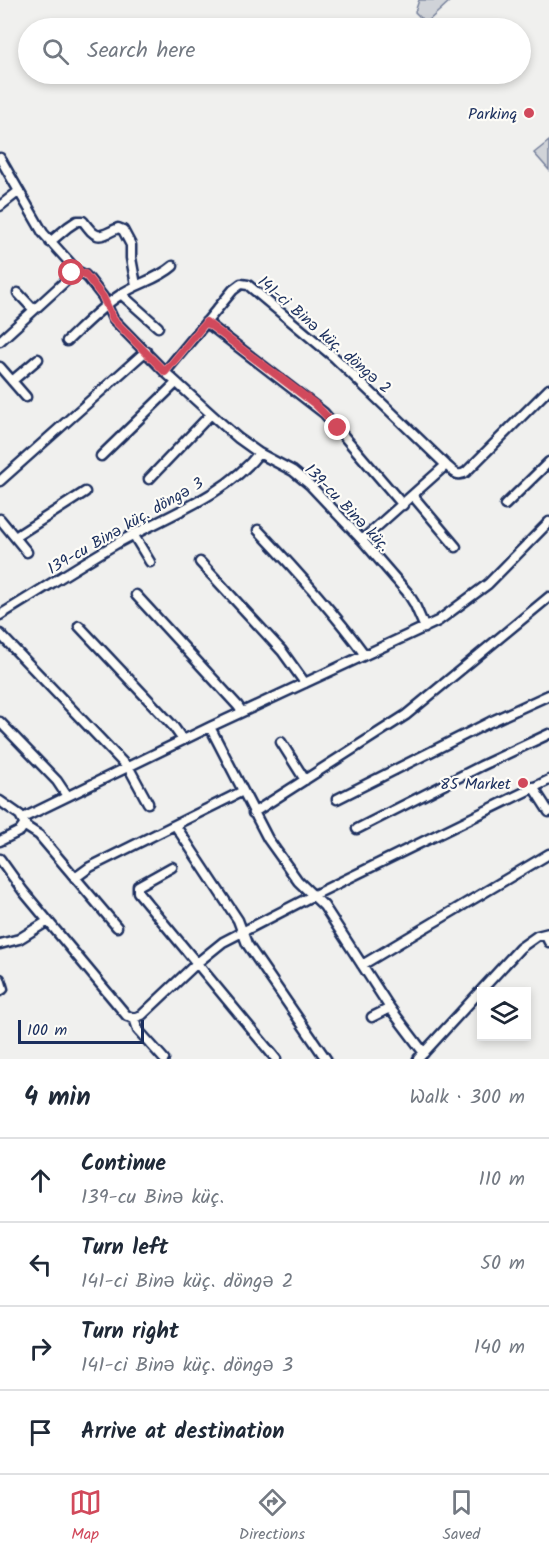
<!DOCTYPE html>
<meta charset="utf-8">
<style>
:root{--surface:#fff;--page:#f2f2f3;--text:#1f2937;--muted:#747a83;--line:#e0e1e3;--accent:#d1495b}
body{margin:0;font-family:Kalam,sans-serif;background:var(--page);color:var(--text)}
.controls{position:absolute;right:18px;bottom:18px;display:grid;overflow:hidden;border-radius:0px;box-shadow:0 3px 9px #0003}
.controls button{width:54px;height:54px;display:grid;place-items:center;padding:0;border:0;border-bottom:2px solid var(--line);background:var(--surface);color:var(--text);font:30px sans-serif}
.scale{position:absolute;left:18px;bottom:15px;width:126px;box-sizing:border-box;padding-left:6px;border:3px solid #1b2f5e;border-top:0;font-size:16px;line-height:21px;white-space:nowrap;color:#1b2f5e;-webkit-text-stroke:4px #fdfcf7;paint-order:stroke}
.stop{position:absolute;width:18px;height:18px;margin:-14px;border:4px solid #d1495b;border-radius:50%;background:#fff}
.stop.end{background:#d1495b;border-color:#fff;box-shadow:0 2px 6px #0008}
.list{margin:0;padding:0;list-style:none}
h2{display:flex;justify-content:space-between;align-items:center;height:78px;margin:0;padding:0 24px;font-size:26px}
h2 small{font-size:20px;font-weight:400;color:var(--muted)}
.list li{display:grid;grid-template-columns:39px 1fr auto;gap:18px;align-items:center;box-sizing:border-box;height:84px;padding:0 24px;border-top:2px solid var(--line)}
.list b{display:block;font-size:22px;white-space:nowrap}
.list p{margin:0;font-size:20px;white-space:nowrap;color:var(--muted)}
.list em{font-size:20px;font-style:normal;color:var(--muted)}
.icon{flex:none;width:33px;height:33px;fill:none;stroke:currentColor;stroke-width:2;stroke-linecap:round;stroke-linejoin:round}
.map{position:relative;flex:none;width:549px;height:1059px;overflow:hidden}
.search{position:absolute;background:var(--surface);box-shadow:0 3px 9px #0003;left:18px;right:18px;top:18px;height:66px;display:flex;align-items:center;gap:15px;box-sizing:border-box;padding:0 21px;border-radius:33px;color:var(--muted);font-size:22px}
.sheet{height:414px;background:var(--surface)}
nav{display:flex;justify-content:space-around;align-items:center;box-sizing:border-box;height:84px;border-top:2px solid var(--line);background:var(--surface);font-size:16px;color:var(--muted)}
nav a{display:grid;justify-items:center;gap:3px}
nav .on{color:var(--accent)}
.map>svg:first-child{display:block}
.green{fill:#d0d3d8;stroke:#76819b;stroke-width:1.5}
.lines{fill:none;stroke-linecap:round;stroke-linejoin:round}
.minor-casing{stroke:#1b2f5e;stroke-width:13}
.minor{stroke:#fdfcf7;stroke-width:8}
.route{stroke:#d1495b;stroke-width:8}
.poi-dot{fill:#d1495b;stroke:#fdfcf7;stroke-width:2}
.labels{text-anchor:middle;stroke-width:4.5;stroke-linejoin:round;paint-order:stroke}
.poi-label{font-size:16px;fill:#1b2f5e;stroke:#fdfcf7;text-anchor:end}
.street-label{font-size:16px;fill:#1b2f5e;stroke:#fdfcf7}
</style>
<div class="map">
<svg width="549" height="1059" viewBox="0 0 549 1059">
<rect width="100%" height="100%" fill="#f0f0ee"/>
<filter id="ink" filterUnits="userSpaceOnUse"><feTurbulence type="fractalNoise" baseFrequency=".0167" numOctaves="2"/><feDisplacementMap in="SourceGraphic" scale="12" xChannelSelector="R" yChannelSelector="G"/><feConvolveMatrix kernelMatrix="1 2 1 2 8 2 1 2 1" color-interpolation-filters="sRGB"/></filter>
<g filter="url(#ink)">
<path class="green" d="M419 0H449L450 1 426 23 415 12Z
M549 141V170L534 153Z"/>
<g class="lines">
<g class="minor-casing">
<path id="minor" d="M0 158 43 233 71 264 73 269 85 275 89 279 103 297 113 319 165 372 211 414 238 438 259 453 293 471 310 485 362 540 407 592 414 603 425 628
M0 206 19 191
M50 242 68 227 77 221H83C97 240 98 238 118 228L123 230 131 245V258L136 285
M18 293 34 310
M121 294 158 327
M206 322 324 413 403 505
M0 341 69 278 73 269
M67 341C84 325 100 308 120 295 137 283 157 280 173 266
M0 367 26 397
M165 372 233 290 241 284 248 285 335 358 446 465
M12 381 38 359
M101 456 176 383
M149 479 211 414
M0 481 146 351
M413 496 456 547
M505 505 549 462
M0 519 27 552
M258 530C296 570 332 610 365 655
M133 534 150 562
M15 537 85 492
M362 540 446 465C453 471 457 478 466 472L549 389
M200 562 282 651 305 683
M136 595 238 706 242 712
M0 615C38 592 75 568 114 545 161 518 226 496 259 453
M79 626 173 726 183 740
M0 634 130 770 148 803
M0 722 57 781 67 796
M210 727 268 839 298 881 324 906 390 1008 424 1053
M281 742 305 780
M533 787 549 812
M337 799 490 722 549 695
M0 801 20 815 25 824 20 831 0 841
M253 813 406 715 549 597
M23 818 210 727 438 621 488 584 549 522
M175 825 238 920 247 944 326 1059
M25 826 39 835 117 927
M357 829 481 766 549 734
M0 859 23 891 127 1016 134 1018 142 1015 197 963 223 942 312 896 549 780
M172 867 138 886V892L276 1059
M75 878 90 867 243 791
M545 934 549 942
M0 944 19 939 48 921
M362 965 549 854
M0 979 3 989 0 991
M372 1017 390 1008
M134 1018 138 1030 164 1059
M418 1059 520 948 537 936 549 933"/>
</g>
<use href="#minor" class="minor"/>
</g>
</g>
<g class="lines" filter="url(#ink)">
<path class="route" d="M72 273 73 269 85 274 89 279 103 297 113 319 165 372 206 322 315 404 338 428"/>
</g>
<g class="poi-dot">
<circle cx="529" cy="113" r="6"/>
<circle cx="523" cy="783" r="6"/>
</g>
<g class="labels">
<g class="poi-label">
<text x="517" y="119">Parkinq</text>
<text x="511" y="789">85 Market</text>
</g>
<g class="street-label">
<text transform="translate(325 334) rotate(41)" y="6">141-ci Binə küç. döngə 2</text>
<text transform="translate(348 507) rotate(46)" y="6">139-cu Binə küç.</text>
<text transform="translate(125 525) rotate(-30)" y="6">139-cu Binə küç. döngə 3</text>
</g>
</g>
</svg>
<div class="controls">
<button><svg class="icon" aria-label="layers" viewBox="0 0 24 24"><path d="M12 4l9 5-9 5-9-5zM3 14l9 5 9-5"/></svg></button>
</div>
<div class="scale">100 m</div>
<div class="stop" style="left:72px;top:273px"></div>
<div class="stop end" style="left:338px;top:428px"></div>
<div class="search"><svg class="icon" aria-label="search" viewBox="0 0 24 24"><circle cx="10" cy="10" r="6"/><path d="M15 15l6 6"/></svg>Search here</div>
</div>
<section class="sheet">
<h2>4 min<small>Walk · 300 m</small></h2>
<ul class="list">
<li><svg class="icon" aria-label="ahead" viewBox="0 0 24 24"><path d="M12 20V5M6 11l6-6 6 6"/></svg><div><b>Continue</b><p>139-cu Binə küç.</p></div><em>110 m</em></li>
<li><svg class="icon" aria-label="left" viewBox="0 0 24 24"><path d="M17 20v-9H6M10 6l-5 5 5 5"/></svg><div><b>Turn left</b><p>141-ci Binə küç. döngə 2</p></div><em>50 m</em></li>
<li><svg class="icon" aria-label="right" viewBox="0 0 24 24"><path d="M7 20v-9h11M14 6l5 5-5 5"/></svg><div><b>Turn right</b><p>141-ci Binə küç. döngə 3</p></div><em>140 m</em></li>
<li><svg class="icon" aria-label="arrive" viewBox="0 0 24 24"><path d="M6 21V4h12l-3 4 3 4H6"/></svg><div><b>Arrive at destination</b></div></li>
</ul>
</section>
<nav>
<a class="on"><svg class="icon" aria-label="map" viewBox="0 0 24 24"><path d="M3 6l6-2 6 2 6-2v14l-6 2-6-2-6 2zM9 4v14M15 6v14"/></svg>Map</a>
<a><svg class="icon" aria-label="directions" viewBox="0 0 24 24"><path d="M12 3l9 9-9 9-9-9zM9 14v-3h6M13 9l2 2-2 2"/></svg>Directions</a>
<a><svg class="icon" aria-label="saved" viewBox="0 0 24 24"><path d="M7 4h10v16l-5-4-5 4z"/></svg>Saved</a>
</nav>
